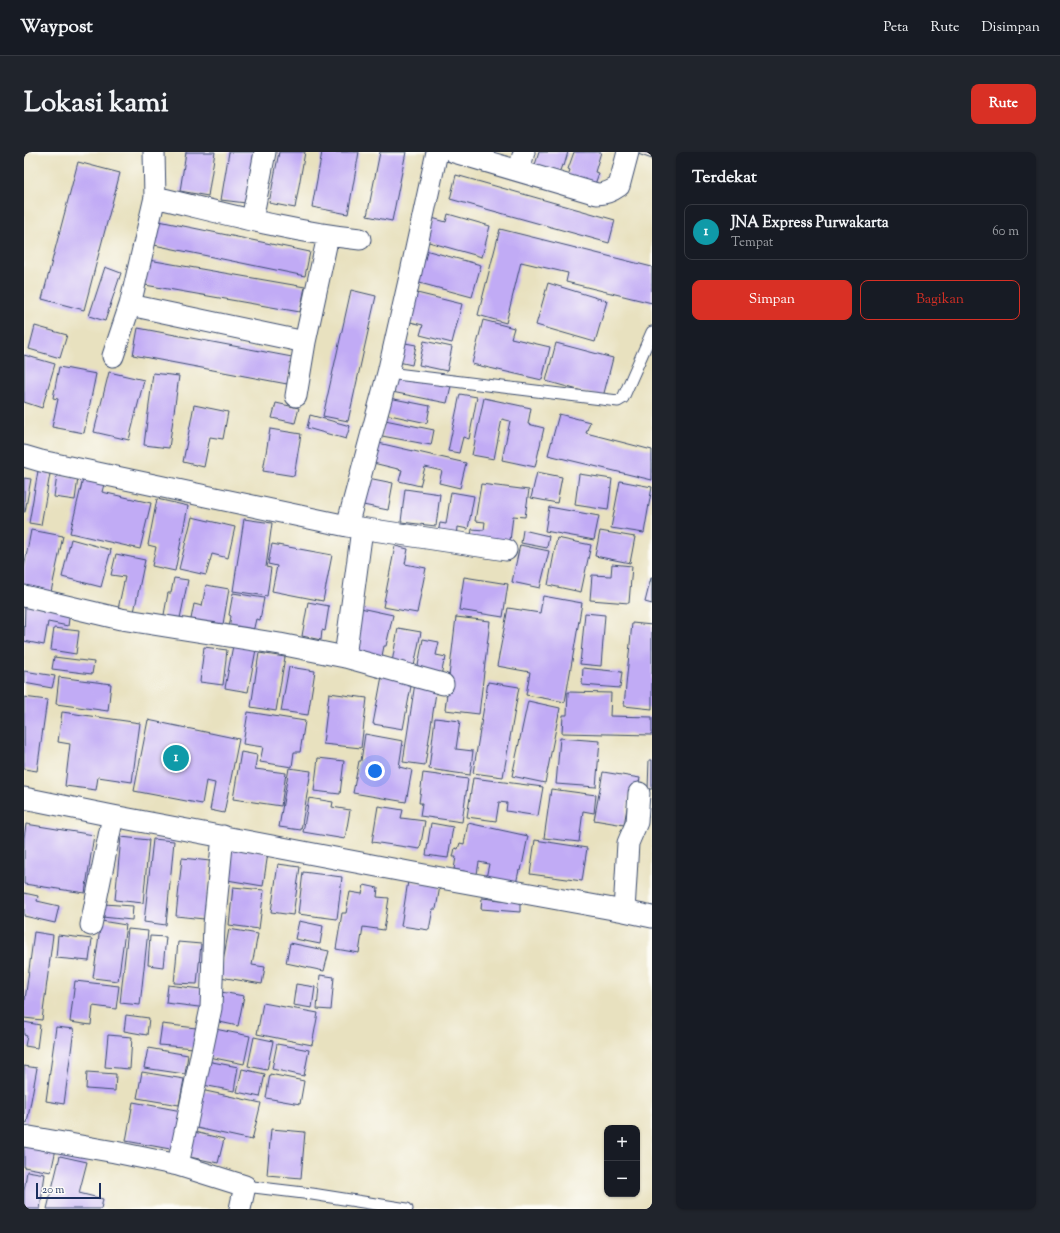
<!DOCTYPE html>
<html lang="id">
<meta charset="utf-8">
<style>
:root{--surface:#171b24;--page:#20242c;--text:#f1f3f6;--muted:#9ea1a6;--line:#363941;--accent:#d93025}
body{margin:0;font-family:"Sorts Mill Goudy",serif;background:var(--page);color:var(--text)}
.controls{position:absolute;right:12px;bottom:12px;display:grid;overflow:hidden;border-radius:8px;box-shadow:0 1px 3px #0004}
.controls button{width:36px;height:36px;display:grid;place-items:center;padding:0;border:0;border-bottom:1px solid var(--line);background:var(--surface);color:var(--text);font:20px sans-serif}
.scale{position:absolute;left:12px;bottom:10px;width:65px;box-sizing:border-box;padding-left:4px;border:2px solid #1b2f5e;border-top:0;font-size:11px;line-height:14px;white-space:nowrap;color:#1b2f5e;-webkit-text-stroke:3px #fdfcf7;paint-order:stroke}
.you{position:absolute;left:351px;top:619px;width:14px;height:14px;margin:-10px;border:3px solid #fff;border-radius:50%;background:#1a73e8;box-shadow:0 0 0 6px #1a73e833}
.badge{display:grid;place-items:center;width:26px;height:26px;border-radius:50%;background:var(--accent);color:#fff;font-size:13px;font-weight:700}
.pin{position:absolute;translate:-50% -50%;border:2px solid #fff;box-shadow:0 1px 4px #0006}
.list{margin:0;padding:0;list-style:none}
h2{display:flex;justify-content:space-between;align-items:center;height:52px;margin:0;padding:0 16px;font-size:17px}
h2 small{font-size:13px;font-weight:400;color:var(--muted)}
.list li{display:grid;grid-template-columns:26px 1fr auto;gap:12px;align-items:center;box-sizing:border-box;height:56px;margin:0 8px 8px;padding:0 8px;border:1px solid var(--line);border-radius:8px}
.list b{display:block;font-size:15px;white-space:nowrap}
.list p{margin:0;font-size:13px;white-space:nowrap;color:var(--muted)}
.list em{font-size:13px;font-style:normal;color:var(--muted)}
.actions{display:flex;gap:8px;padding:12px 16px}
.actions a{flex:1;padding:9px 0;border:1px solid var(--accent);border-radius:8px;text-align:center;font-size:14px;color:var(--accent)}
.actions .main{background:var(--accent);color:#fff}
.map{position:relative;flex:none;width:628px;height:1057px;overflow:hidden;border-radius:8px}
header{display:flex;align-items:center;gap:24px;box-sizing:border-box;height:56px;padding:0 20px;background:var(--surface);border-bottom:1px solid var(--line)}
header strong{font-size:19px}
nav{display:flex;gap:22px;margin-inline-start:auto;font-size:14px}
.intro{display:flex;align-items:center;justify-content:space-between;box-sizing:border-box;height:96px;padding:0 24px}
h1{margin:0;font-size:28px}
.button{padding:10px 18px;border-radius:8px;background:var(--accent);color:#fff;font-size:14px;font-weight:700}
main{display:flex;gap:24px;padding:0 24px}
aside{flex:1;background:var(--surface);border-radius:8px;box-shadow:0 1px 3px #0004}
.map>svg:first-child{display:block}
.building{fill:#c1abf5}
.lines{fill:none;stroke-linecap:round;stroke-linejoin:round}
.lane-casing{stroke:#3a4a6d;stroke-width:13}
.street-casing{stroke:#3a4a6d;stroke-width:23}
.lane{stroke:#fff;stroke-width:11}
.street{stroke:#fff;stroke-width:21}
</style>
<header>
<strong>Waypost</strong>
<nav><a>Peta</a><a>Rute</a><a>Disimpan</a></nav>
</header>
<div class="intro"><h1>Lokasi kami</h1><a class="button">Rute</a></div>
<main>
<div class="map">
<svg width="628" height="1057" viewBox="0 0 628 1057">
<rect width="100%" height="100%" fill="#fdfcf7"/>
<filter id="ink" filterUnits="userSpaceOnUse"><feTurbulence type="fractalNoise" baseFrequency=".025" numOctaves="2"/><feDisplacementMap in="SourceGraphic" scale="8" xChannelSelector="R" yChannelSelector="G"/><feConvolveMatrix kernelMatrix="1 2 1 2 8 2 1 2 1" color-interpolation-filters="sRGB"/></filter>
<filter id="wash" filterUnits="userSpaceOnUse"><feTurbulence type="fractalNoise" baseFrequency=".012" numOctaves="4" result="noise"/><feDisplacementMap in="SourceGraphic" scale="16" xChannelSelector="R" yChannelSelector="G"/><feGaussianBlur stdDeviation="0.9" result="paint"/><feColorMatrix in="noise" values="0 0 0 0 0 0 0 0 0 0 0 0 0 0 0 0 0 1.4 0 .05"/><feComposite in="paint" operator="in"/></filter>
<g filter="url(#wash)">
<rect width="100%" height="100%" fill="#e8e1bf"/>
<g id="blocks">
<path class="building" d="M162 0H191L184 44 156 39Z
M205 0H230L222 51 197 48Z
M255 0H281L271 56 245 51Z
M298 0H335L324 62 288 55Z
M356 0H382L368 69 343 64Z
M515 0H544L540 14 538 13 534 24 510 16Z
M550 0H577L571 20 575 21 570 35 543 26 546 18 544 17Z
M615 0H628V7L614 2Z
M54 10 96 21 60 158 18 147Z
M432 23 591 68 585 91 426 47Z
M424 62 466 74 458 105 401 89 408 66 422 70Z
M135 69 286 100 281 124 130 93Z
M476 77 628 115V151L542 130 544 121 497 110 482 171 454 163Z
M401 98 457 113 448 145 392 130Z
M125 108 281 135 276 160 121 133Z
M81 115 97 121 81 169 65 164Z
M524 131 583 149 571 190 512 173Z
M327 138 352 144 324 269 299 264Z
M389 140 438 152 428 191 396 183 399 173 382 169Z
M459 168 490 176 487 186 526 195 518 228 448 212Z
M11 174 43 183 36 206 5 197Z
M114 176 268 205 263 232 109 203Z
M365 188 392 193 388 213 361 207Z
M400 189 428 195 423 219 395 213Z
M532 191 589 206 579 245 522 229Z
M0 203 31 212 18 256 0 250Z
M35 215 72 222 60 281 28 275 34 247 29 246Z
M85 220 120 228 105 288 70 280Z
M129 221 155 224 145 296 120 293Z
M371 223 427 234 423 251 368 240Z
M436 242 453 245 445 287 439 285 435 301 424 299Z
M365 246 406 254 403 271 361 262Z
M460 246 507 256 504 272 520 276 511 315 478 308 486 269 478 267 470 307 448 303Z
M252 251 275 256 271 271 248 266Z
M170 253 204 260 199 287 186 285 180 315 159 310Z
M535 262 566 270 562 281 628 298V328L524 303Z
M286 263 326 274 322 287 283 276Z
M361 268 410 278 407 293 358 284Z
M246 277 277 282 270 324 239 319Z
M350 290 442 311 436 336 415 331 418 319 401 315 396 334 375 329 378 318 345 310Z
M14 319 26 322 17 373 5 371Z
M513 320 538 325 533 351 507 346Z
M555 322 588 327 584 358 551 353Z
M33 323 54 326 51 348 30 345Z
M339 325 369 331 364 358 334 352Z
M0 326 7 327 1 360H0Z
M59 327 80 332 78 340 127 351 116 397 46 381Z
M596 329 628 335 620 381 587 376Z
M457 332 505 338 501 365 489 364 486 389H446L448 377 460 378 461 370 451 369Z
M381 337 416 342 412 374 377 370Z
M427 340 450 344 444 377 434 375 433 385 414 381 416 371 422 372Z
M133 347 164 354 151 419 128 414 132 395 124 393Z
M525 355 575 364 570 388 521 379Z
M168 365 211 375 204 406 188 402 182 423 155 417Z
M220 367 248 371 242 415 247 416 243 444 209 439Z
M7 378 39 384 27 440 0 435V416Z
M499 378 525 384 523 396 497 391Z
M576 379 611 385 606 411 571 404Z
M533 386 567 393 557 440 524 433Z
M47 387 87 398 77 435 38 425Z
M248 392 308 403 299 449 248 439 253 414 244 412Z
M496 393 525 399 516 436 488 430Z
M371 394 384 397 381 412 402 416 393 461 359 455Z
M92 402 121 408 110 460 94 457 101 425 87 423Z
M588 412 608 414 605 451 566 448 568 423 587 424Z
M440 425 484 432 479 465 435 458Z
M150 426 164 428 155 471 139 468 144 441H147Z
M627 426H628V452L621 450Z
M182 433 205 437 198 478 166 472 170 452 178 454Z
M209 441 240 446 236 468 232 467 229 480 205 476 207 464 205 463Z
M519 444 558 451 541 550 502 543 506 520 473 514 484 456 516 461Z
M284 450 305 454 301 479 298 478 297 488 278 484Z
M1 452 46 459 44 474 24 470 20 493 0 489Z
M327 454 369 463 362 494H360L356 514 319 506Z
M561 461 581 463 577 514 556 512Z
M432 465 466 469 455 562 421 558Z
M608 471 628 473V557L600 554Z
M30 476 55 479 52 502 27 498Z
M374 476 397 480 389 519 367 516Z
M399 487 415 490 412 503 422 505 421 510 420 509 416 529 392 524Z
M210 488 233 492 224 540 201 536Z
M180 495 203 498 199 533 176 530Z
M235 501 261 505 252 559 227 555Z
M30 505 70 510 68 522 28 517Z
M265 515 291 519 284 563 257 559Z
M559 516 598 520 596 536 558 533Z
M0 519 31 524 28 536 0 531Z
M358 524 388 529 379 577 349 572Z
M35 525 87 532 84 559 32 552Z
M464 530 495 535 479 625 449 621Z
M391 531 413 534 401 613 379 610Z
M544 540 587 541 586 564 628 565V583L538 581 539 563H543Z
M305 541 343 546 337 596 299 592Z
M0 545 23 548 13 619 0 617Z
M504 549 536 556 521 631 488 624Z
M38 560 116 571 108 630 74 625 72 638 41 634 46 592 34 590Z
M224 560 281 569 276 600H270L268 615 236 610 239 595 219 592Z
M411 566 436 569 432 597 449 599 446 623 405 617Z
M124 568 215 587 200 661 186 658 191 631 182 629 178 652 110 639Z
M341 582 379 589 375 615 388 618 382 650 329 641 335 609H337Z
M536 586 576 589 572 635 532 632Z
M217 600 233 603 231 617 262 621 257 654 209 647Z
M294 606 320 609 316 642 290 639Z
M625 608H628V637H624Z
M265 616 287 619 277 678 255 675Z
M579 620 616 626 613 640 606 639 600 673 570 668Z
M399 621 444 627 438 670 396 664 398 651H395Z
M449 626 519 635 514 664 482 659 483 651 475 650 472 669 443 665Z
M527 637 572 643 570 661 559 659 555 690 520 686Z
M285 646 309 650 308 655 326 658 321 687 279 680Z
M354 654 379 658 377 666 401 669 396 697 348 690Z
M407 671 429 675 424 706 402 703Z
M444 671 504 684 497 719 495 718 492 732 462 726 465 712 455 710 453 722 430 717 432 705H429L431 696 434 697 436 691 440 692Z
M2 672 70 683 61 741 0 732V686Z
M97 685 125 688 119 751 91 748Z
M129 687 150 689 142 773 120 770Z
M511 688 563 696 558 729 506 722Z
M208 695 244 701 239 734 203 728Z
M158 706 186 709 180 767 152 764Z
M254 712 276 715 269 763 247 760Z
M279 720 318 725 313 767 274 762Z
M384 729 416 734 412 757H409L405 778 377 774Z
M340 733 354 736 353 745 365 746 360 778 339 775 335 801 312 797 318 761H322L326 740 338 742Z
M209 735 240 738 235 777 205 773Z
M0 741 14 744 13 749 35 754 31 771 0 764Z
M458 746 496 750V760L457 757Z
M80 752 109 754 108 768 78 765Z
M77 769 102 773 94 829 69 826Z
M275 769 299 774 296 792 271 787Z
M104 777 124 779 116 853 96 851Z
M205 777 234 782 228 813 241 815 238 832 196 825Z
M10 780 29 783 18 868 0 866V848H1Z
M34 783 68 787 65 809 32 806Z
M126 784 142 785 139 815 124 813Z
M154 790 177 792 173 832 150 831Z
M266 791 305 799 300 819 262 811Z
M296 823 310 825 307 858 293 857Z
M51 829 95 834 92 857 69 854 67 873 46 870Z
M272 832 291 835 288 856 269 853Z
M144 833 185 838 183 856 142 851Z
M197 840 220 844 214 874 191 869Z
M239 851 294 861 288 893 233 882Z
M102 863 125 866 123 883 100 879Z
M0 870 16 873 13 896 1 894 3 884 0 883Z
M138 872 172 876 170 896 135 893Z
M32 875 50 877 40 952 22 949Z
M191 877 226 884 220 912 185 905Z
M84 883 108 885 106 917 81 915Z
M230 885 249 889 243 918 224 914Z
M253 892 285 898 280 924 248 917Z
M124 896 164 903 161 922 120 916Z
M183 909 214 915 210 939 179 933Z
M0 914 13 916 3 971 0 970Z
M218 917 241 922 236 945 213 940Z
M63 920 92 922 91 939 62 937Z
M118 920 160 927 155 953 113 946Z
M246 922 280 929 276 952 242 946Z
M177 938 237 951 228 988 168 975Z
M109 950 163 960 157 999 102 989Z
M247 977 281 980 277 1026 243 1023Z
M166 979 200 987 194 1011 161 1004Z
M0 991 32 997 27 1020 0 1015Z
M36 1004 63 1010 55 1041 79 1047 77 1057H23Z
M3 1019 21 1022 16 1057H0V1039Z"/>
</g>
</g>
<g filter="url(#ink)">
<use href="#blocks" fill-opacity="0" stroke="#3a4a6d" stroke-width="1"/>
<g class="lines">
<g class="lane-casing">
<path id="lane" d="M364 221 594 249 599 246 628 180
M221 1034 288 1042 383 1057"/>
</g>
<g class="street-casing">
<path id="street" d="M430 0 573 42C582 42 588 39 595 34L604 0
M495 18 500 0
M131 45C199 61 267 80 336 87
M228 68 241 0
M106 153 281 190
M89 204 106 153 131 45 130 0
M272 244 281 190 304 84
M0 304 17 309 323 374 482 398
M323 374 364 221 387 120 413 0
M0 444 97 467 256 492 321 505 419 532
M321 505 338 377
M0 646 89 664 395 722 600 759 628 765
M600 759 604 691 613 670 615 641
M67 773 89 664
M0 984 91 1000 154 1013 221 1034 216 1057
M154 1013 187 856 190 773 199 684"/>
</g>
<use href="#lane" class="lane"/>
<use href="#street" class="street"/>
</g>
</g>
</svg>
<div class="controls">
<button>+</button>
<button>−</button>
</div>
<div class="scale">20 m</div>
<div class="you"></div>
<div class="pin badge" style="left:152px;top:606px;background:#0f9aa8">1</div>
</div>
<aside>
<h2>Terdekat<small></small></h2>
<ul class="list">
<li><span class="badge" style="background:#0f9aa8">1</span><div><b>JNA Express Purwakarta</b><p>Tempat</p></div><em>60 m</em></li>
</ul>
<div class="actions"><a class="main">Simpan</a><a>Bagikan</a></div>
</aside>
</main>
